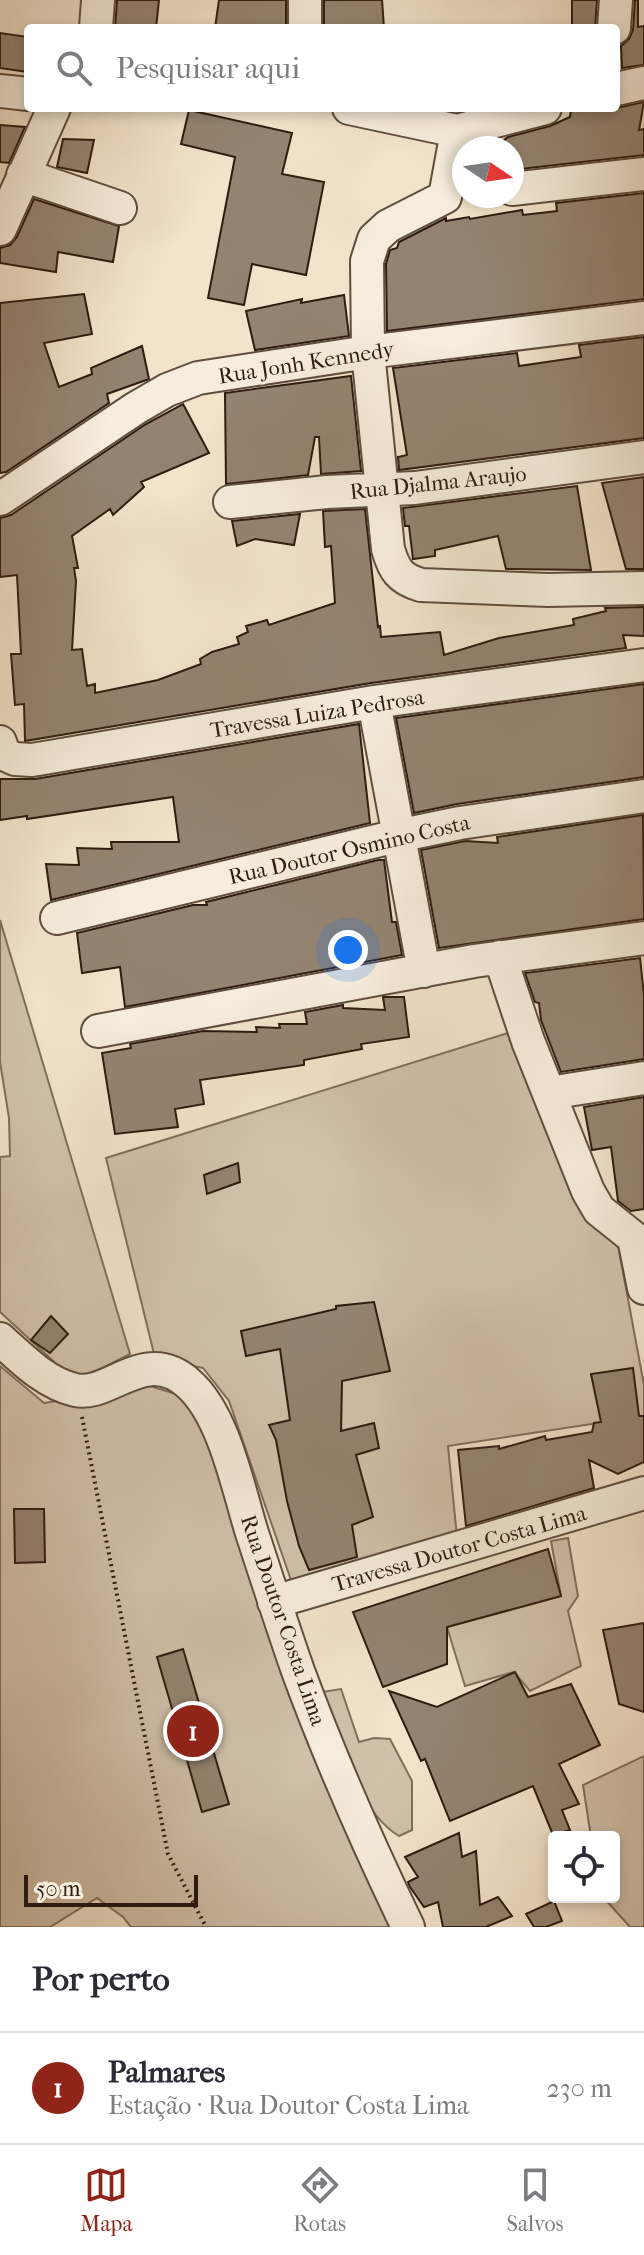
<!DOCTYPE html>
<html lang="pt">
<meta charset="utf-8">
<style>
:root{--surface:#fff;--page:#f7f7f7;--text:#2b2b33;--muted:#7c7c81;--line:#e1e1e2;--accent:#8f2418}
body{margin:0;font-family:"IM FELL French Canon",serif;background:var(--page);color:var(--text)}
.controls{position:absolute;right:24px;bottom:24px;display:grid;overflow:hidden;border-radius:8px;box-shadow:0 4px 12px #0003}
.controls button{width:72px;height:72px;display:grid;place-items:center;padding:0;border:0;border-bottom:2px solid var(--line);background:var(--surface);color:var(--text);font:40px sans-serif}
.compass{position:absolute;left:452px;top:136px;width:72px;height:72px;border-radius:50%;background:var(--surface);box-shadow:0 4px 12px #0003;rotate:103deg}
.scale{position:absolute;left:24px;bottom:20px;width:174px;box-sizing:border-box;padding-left:8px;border:4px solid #2e1c10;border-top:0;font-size:22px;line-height:28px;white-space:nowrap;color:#2e1c10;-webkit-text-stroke:6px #f7eddd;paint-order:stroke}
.you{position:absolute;left:348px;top:950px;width:28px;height:28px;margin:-20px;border:6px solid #fff;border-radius:50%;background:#1a73e8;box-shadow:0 0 0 12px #1a73e833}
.badge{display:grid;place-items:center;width:52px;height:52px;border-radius:50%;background:var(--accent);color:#fff;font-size:26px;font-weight:700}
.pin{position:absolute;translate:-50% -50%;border:4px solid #fff;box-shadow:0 2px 8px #0006}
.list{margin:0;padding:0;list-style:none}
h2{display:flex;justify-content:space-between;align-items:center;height:104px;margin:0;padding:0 32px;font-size:34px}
h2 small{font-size:26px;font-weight:400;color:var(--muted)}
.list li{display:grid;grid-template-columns:52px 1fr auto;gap:24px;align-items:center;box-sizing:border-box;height:112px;padding:0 32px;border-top:2px solid var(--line)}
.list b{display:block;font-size:30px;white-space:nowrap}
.list p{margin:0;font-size:26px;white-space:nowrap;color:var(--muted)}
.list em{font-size:26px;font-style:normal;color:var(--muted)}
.icon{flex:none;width:44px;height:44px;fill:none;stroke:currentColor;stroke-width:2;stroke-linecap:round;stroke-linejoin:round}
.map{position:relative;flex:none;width:644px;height:1927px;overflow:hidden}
.search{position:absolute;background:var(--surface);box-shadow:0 4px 12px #0003;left:24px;right:24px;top:24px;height:88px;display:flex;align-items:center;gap:20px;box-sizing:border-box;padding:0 28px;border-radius:8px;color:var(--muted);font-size:30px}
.sheet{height:216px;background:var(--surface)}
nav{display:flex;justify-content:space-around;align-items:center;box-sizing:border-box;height:112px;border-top:2px solid var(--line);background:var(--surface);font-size:22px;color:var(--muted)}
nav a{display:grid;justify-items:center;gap:4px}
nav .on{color:var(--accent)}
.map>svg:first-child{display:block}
.green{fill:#d1c1ab;stroke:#806e5e;stroke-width:2}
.building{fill:#948371;stroke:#2e1c10;stroke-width:2}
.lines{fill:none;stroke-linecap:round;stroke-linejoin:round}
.minor-casing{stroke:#5f4e3f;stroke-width:36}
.path{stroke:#2e1c10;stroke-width:4;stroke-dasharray:2 4;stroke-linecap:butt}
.minor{stroke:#f7eddd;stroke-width:32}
.labels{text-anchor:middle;stroke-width:6;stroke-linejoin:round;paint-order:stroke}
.street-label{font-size:22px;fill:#2e1c10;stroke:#f7eddd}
</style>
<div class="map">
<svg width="644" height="1927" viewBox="0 0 644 1927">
<rect width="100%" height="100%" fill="#f2e3cb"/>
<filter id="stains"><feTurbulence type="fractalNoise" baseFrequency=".0025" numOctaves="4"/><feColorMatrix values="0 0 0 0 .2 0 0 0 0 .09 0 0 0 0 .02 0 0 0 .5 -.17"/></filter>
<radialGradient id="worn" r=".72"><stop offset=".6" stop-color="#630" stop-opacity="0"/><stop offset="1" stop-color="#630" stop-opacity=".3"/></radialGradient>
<path class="green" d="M0 920 130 1354 87 1376 64 1371 0 1312V1157L10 1156 9 1118 0 1062Z
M508 1033 590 1215 617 1240 644 1385V1416L448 1446 457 1537 292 1583 229 1401 203 1368 155 1358 106 1158Z
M0 1366 44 1403 150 1386 196 1400 396 1927H131L123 1917 97 1898 50 1927H0Z
M568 1538 578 1596 568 1611 581 1666 530 1691 514 1672 465 1686 447 1627 561 1596 551 1541Z
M341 1689 359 1742 374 1738 390 1739 412 1781V1830L399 1836C356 1810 340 1738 322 1692Z
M644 1756V1927H630L603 1897H614V1837H591L583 1785Z"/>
<path class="building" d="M117 0H159L156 28H115Z
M219 0H286V28H215Z
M324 0H382L384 28H324Z
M572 0H597L595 28H572Z
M635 0H638V27L644 26V65L622 68 621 46 629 39 633 30Z
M0 33 28 37V72L0 68Z
M644 102 639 130 644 129V155L512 170V148H494L508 137 550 126 570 117 571 110 616 108Z
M189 110 292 133 282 174 324 182 306 275 252 264 244 305 208 298 235 157 181 144Z
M0 125 25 127 9 163 0 162Z
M63 139 94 140 87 173 57 167Z
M644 193V299L387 331 386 264 390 250 397 248 399 242 446 218V221L469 217 470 219 522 210 523 215 557 211 556 203Z
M34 199 119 226 113 262 58 252 56 272 0 263V248L10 245 17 237Z
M84 294 92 334 44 343 59 387 92 374 91 368 142 346 149 379 107 394 109 403 6 472 0 473V303Z
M344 295 349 336 255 350 246 311 302 299 301 303Z
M644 337V438L399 470 398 457 407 455 393 368 517 353 519 366 581 357 579 345Z
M351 376 361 471 321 474 319 437H315L308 475 226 484 225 393Z
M183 404 209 453 141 482 144 487 113 515 110 509 72 536 78 568H74L76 581 72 650 82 649 87 686 95 684V693L158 680 201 664 200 659 212 652 239 644 237 637 248 632 246 626 267 620 269 625 335 603 331 546 325 547 323 511 365 509 378 627 380 626 381 637 440 632 444 655 499 638 574 625 573 619 606 611 605 608 644 607V636L623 635 626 648 371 683 25 741 24 704 15 705 11 654H21L17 575 0 577V518L11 515 146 424Z
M644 477V569H626L602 483Z
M577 486 591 570 506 569 498 536 435 550V556L413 559 409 526H405L403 508Z
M300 514 294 545 255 539 237 546 232 521Z
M644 684V777L457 804 414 813 396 718Z
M359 724 370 823 51 900 46 864 79 865 77 848 112 849 111 842H179L173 797 27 819V816L0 820V779H35Z
M643 815 644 919 439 948 421 850 465 841 498 843 497 837Z
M378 860H384L392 922H396L402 955 125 1007 120 967 82 973 77 933 193 905H207L206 902Z
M640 958 644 995V1059L561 1072 541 1020 539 1003 535 1002 525 973Z
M383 997H404L409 1037 361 1044 362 1049 304 1060V1065L200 1080 204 1104 175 1109 178 1127 115 1134 102 1053 131 1048 130 1044 203 1031 257 1032 256 1027 280 1028 279 1024H307L305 1012 343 1005V1008L385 1010Z
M644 1097V1209L631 1211 618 1201 611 1147 592 1150 584 1107Z
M238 1163 240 1182 207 1194 204 1175Z
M374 1302 390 1371 342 1381 341 1431 374 1423 379 1448 356 1455 373 1517 352 1525 357 1557 309 1570 299 1546 287 1501 276 1440 269 1425 290 1420 280 1349 246 1356 241 1331 336 1309V1306Z
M51 1316 68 1334 50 1353 31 1340Z
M633 1368 639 1416H644V1462L618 1474 589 1460 594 1488 466 1526 458 1450 499 1446V1449L545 1436 546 1440 592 1432 594 1423 601 1422 591 1374Z
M14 1509H44L45 1562 15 1563Z
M548 1549 561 1596 447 1627V1664L383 1687 353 1612Z
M644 1623V1712L619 1704 603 1630Z
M183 1649 229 1804 202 1812 157 1657Z
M515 1672 528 1697 571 1684 600 1745 559 1764 579 1804 562 1810 570 1830 553 1835 533 1786 450 1821 425 1759 421 1761 389 1691 437 1707Z
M459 1833 462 1857 476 1851 480 1905 498 1897 512 1916 486 1927H443L438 1902 424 1907 410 1887 408 1882 418 1877 405 1857Z
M554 1901 562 1921 546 1927H534L526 1914Z"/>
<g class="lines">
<g class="minor-casing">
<path id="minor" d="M305 0V28
M96 28 98 0
M614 28 616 0
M616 89 644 83
M0 91 28 94
M349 108 457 131 545 108
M457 131 445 197 388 226 374 239 367 261 368 352 388 549C394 570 400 579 421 585L548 590 644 588
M23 175 120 208
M512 189 644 174
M0 229 54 108
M0 499 136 408 167 390 198 378 368 352 644 318
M230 502 327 492 415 488 644 457
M374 702 424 971
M0 742 4 754 15 759 32 760 374 702 644 665
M57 918 397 836 460 823 644 796
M500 957 528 1041 588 1191 599 1210 634 1238
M98 1031 474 961 644 938
M549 1093 644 1078
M634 1238 644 1288
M0 1339C21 1358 45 1383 75 1390 110 1398 145 1344 189 1384 224 1415 238 1488 252 1533 267 1579 282 1625 298 1671 330 1758 368 1844 408 1927
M274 1602 644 1493"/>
</g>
<path class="path" d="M82 1417 168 1854 206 1927"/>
<use href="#minor" class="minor"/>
</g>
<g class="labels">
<g class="street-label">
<text transform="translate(306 362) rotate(-9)" y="8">Rua Jonh Kennedy</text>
<text transform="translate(438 482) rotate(-6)" y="8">Rua Djalma Araujo</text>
<text transform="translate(317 713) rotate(-9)" y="8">Travessa Luiza Pedrosa</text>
<text transform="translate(349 849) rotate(-13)" y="8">Rua Doutor Osmino Costa</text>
<text transform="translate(459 1548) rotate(-16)" y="8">Travessa Doutor Costa Lima</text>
<text transform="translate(284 1620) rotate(71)" y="8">Rua Doutor Costa Lima</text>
</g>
</g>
<rect width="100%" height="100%" filter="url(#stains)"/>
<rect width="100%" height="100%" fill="url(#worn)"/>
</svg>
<div class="controls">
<button><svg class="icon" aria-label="locate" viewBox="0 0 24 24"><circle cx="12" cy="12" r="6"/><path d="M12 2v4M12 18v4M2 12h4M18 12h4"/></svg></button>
</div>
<svg class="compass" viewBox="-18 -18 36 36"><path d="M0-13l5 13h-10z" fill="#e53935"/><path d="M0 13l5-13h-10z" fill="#7c7c81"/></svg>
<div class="scale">50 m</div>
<div class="you"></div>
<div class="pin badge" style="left:193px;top:1731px">1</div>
<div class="search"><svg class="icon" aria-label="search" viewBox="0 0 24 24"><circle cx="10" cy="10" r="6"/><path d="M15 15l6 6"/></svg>Pesquisar aqui</div>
</div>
<section class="sheet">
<h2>Por perto<small></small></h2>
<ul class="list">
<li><span class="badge">1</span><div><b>Palmares</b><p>Estação · Rua Doutor Costa Lima</p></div><em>230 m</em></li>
</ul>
</section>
<nav>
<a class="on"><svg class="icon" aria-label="map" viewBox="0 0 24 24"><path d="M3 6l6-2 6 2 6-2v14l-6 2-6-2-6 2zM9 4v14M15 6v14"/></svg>Mapa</a>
<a><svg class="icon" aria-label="directions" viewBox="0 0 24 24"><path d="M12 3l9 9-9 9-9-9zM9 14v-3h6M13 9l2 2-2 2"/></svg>Rotas</a>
<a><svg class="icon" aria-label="saved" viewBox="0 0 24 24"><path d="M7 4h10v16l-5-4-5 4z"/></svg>Salvos</a>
</nav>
